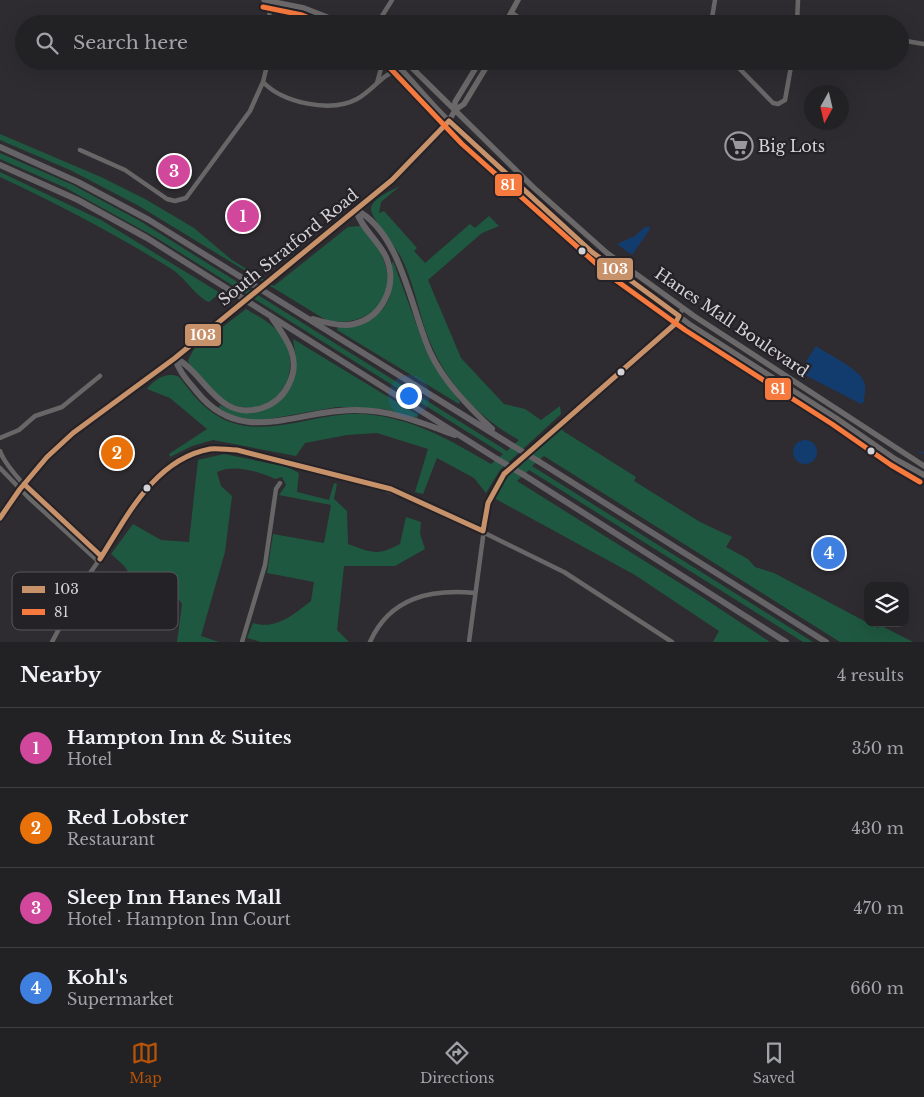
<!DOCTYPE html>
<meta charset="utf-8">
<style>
:root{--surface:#222124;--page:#2a292c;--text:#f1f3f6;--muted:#a2a3a6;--line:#3f3e41;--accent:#b45309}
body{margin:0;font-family:"Libre Baskerville",serif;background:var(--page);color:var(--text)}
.controls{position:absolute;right:15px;bottom:15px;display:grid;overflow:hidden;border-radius:10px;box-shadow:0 5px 20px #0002}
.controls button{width:45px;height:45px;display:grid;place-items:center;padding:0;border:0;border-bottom:1px solid var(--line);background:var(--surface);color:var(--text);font:25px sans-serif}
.compass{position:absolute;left:804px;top:85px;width:45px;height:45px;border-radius:50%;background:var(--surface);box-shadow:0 5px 20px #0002;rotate:188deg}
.you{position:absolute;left:408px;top:395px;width:18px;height:18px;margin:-12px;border:4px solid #fff;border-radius:50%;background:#1a73e8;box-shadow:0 0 0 8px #1a73e833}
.badge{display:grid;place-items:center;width:32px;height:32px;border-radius:50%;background:var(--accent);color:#fff;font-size:16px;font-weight:700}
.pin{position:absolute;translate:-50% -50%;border:2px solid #fff;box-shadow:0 1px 5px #0006}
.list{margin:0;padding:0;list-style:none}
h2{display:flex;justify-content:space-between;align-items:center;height:65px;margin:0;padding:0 20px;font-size:21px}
h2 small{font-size:16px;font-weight:400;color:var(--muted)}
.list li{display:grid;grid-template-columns:32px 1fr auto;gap:15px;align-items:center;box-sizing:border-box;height:80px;padding:0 20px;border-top:1px solid var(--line)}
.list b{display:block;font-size:19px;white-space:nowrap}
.list p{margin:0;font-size:16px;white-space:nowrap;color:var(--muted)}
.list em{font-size:16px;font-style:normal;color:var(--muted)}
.icon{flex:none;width:28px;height:28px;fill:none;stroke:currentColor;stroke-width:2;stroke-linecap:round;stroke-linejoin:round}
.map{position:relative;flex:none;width:924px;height:642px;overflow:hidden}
.search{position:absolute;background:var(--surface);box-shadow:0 5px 20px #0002;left:15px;right:15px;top:15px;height:55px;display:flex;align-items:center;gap:12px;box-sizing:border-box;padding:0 18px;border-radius:28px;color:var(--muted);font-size:19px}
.sheet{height:385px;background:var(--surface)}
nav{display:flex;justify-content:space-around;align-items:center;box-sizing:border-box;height:70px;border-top:1px solid var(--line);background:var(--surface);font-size:14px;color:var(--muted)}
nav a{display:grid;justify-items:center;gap:2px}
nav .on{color:var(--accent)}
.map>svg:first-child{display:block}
.green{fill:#1f5840}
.water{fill:#133c6e}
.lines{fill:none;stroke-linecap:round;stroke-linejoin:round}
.stream{stroke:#133c6e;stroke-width:1}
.minor{stroke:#686767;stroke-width:4.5}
.major{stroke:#6a6868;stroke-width:5.5}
.highway{stroke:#656366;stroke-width:6}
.major-bridge{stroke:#6a6868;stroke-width:5.5}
.highway-bridge{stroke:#656366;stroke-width:6}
.bus-1-casing{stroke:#242127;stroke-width:9}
.bus-2-casing{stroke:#242127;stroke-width:9}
.bus-1{stroke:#c7916a;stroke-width:5}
.bus-2{stroke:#f6793e;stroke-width:5}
.bus-dot{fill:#d5d2d7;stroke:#242127;stroke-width:2}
.labels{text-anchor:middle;stroke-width:4.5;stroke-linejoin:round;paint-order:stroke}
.poi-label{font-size:16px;fill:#d5d2d7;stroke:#242127;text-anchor:start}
.street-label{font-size:16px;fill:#d5d2d7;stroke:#242127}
.key{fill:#242127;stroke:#59565c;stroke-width:1}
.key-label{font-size:14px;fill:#d5d2d7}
.line-badge{stroke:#242127;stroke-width:2}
.badge-label{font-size:14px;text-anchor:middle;font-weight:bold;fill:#fff}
</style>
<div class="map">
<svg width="924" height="642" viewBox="0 0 924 642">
<rect width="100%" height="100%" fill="#2e2c30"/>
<path class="green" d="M0 134 101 177 145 199 194 228 232 260 274 286 348 227 360 226C366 231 370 238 375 244 405 286 377 331 326 320L139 206 70 170 0 140Z
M0 153 73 185 140 221 507 451 519 440C473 415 440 375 424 326 417 303 412 279 401 257 396 247 371 218 371 209 372 198 391 191 400 186L381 202 379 213 384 211 417 248 414 251 425 263 470 224 475 228 489 216 499 226 482 233 428 280 461 358 504 404 525 409 541 420 560 406 561 414 500 470 486 493 474 478 437 458 423 494 415 492 428 449 377 433 347 435 305 443 296 456 213 440 192 446 170 457 169 454 207 429 170 398 147 389C154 380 167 371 179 377 189 389 199 404 213 413 257 445 314 411 364 414 413 418 450 440 491 464L503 454 155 237 66 188 0 159Z
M0 172 101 220 220 293 209 302C196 297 185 277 170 268 115 234 58 204 0 177Z
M393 261 427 353 460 402 459 404 337 330 338 327C366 322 389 318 392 284 393 277 390 267 393 261Z
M246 309C257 316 271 322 280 334 305 366 281 418 237 406 226 403 217 395 208 387 201 380 190 369 188 360L194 349Z
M293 339 418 415 417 418 384 409 337 407 257 421 236 418 219 408 220 405C243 416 257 412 279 401L296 358Z
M560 430H564L563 431 636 477 634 481 700 522 732 537 726 547 748 559 755 567 774 573 868 623 878 628 880 625 913 642H840L544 456 532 466 813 642H803L529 470 517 481 702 597 770 642H713L719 631 635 575 494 498 507 476Z
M224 454 287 467 299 473 297 492 329 500 334 483 337 484 334 499 347 511 348 544C372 553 378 556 400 544L406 517 421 522 420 534 425 549 395 566H344L337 630 349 642H261L247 638 253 623C276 630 293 615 311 601L314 582 267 573 273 534 324 543 331 505 279 495 286 485 282 477 275 479C259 471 233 464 217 472L221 486 232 496 225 552 201 636 219 642H177L182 604C174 592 165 588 151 585L135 595H130C133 572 128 569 111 554L133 524 161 540 189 542 198 460Z"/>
<path class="water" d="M645 227H650V229L632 255 617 244 635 236Z
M816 346C827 354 860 369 864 382 867 388 864 395 864 402L861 404 799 372Z
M793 452a12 12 0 1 1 24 0a12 12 0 1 1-24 0Z"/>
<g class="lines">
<path class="stream" d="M918 452 924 453"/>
<path class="minor" d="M511 12 528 24
M269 24 270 1
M377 24 392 0
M711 24 715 0
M797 24 798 0
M900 40 924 44
M732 61 773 103 778 104 785 100 792 61
M263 82C283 103 331 113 357 99 375 89 381 74 401 69
M377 83 383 61
M80 150 125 170 167 199 175 201 186 198 250 111 263 82 268 61
M0 438 19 430 35 416 62 407 100 376
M0 451C7 474 80 542 101 556
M0 468 28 497 98 561
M52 642 82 585 153 481C175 456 204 444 237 450L361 481 428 505 564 572 672 642
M242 642 265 565 276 489 280 483
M370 642C390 597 431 589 475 593
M469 642 487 507 494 488 508 469 675 324 683 308"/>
<path class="major" d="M264 0 304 8 345 24
M505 24 518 0
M393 61C413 81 430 103 450 122 496 166 543 209 591 251 621 278 657 299 689 324L836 418 895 459 924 475
M405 61 534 188 607 253 694 316 924 466
M455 110V102L480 61
M274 276 392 180 415 158 449 121 455 110 464 104 490 61
M0 518 20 489 47 457 73 433 175 358 229 313"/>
<path class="highway" d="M0 147 78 182 149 220 513 446
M0 165 78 200 147 238 497 459
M356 210C401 232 411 310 430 352 444 382 468 406 492 429
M313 319C326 323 341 327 354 324 383 317 398 285 386 257 378 240 361 228 356 210
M175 358C179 372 188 381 197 392 242 448 298 409 356 410 392 410 422 423 455 435
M175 358C205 372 217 422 262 408 274 404 284 395 289 384 302 358 286 338 272 318
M538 461 826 642
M524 475 786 642"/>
<path class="major-bridge" d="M229 313 274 276"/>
<path class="highway-bridge" d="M513 446 538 461
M497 459 524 475"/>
<g class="bus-1-casing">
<path id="bus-1" d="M24 484 101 556
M0 518 20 489 47 457 73 433 175 358 392 180 449 121 592 252 679 316 675 324 504 474 488 503 483 531 391 489 237 450C228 450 219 448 210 449 155 459 127 516 100 559"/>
</g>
<g class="bus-2-casing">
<path id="bus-2" d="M263 7 302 15 324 24
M388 66 462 144 610 276 685 330 832 424 891 465 920 482"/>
</g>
<use href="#bus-1" class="bus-1"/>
<use href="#bus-2" class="bus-2"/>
</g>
<defs>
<g id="supermarket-ring" transform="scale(1.4375)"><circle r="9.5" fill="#242127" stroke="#9b989d" stroke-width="1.5"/><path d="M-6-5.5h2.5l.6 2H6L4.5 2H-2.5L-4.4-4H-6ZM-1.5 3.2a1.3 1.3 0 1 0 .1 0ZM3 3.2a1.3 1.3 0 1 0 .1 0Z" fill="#9b989d"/></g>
</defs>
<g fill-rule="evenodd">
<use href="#supermarket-ring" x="739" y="146"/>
</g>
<g class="bus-dot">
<circle cx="582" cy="251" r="4.5"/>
<circle cx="621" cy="372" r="4.5"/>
<circle cx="871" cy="451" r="4.5"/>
<circle cx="147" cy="488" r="4.5"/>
</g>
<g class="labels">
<g class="poi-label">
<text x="758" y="152">Big Lots</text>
</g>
<g class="street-label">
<text transform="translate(288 247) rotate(-39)" y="6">South Stratford Road</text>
<text transform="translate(732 322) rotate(34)" y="6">Hanes Mall Boulevard</text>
</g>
</g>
<rect x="12" y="572" width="166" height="58" rx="8" class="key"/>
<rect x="22" y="586" width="23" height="7" fill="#c7916a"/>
<rect x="22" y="609" width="23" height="6" fill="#f6793e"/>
<g class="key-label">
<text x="54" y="594">103</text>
<text x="54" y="617">81</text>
</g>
<g class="line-badge">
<rect x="494" y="173" width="29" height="24" rx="5" fill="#f6793e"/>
<rect x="596" y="257" width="38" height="24" rx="5" fill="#c7916a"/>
<rect x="184" y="323" width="38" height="24" rx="5" fill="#c7916a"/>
<rect x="764" y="377" width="28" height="24" rx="5" fill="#f6793e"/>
</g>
<g class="badge-label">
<text x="508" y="190">81</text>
<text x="615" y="274">103</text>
<text x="203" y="340">103</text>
<text x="778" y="394">81</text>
</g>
</svg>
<div class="controls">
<button><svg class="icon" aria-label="layers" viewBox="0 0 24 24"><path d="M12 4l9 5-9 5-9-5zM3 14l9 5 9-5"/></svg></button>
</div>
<svg class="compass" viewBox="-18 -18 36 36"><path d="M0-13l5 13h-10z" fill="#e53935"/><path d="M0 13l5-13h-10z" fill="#a2a3a6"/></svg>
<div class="you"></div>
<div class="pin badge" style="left:243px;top:216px;background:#d1479c">1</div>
<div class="pin badge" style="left:117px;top:453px;background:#e8710a">2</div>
<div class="pin badge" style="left:174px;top:171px;background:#d1479c">3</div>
<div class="pin badge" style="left:829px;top:553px;background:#3f7fe0">4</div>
<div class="search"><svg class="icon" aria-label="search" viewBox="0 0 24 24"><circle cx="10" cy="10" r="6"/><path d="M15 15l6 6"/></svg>Search here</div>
</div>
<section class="sheet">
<h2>Nearby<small>4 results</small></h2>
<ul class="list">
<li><span class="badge" style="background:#d1479c">1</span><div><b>Hampton Inn &amp; Suites</b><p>Hotel</p></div><em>350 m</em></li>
<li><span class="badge" style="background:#e8710a">2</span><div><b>Red Lobster</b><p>Restaurant</p></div><em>430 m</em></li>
<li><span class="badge" style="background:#d1479c">3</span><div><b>Sleep Inn Hanes Mall</b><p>Hotel · Hampton Inn Court</p></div><em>470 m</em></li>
<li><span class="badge" style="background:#3f7fe0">4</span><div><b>Kohl's</b><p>Supermarket</p></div><em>660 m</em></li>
</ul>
</section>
<nav>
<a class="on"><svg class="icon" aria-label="map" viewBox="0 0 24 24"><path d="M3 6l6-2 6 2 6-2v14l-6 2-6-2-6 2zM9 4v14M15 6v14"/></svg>Map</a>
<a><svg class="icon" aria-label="directions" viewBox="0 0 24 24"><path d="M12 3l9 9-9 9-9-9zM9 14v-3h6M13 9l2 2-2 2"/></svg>Directions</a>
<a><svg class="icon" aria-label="saved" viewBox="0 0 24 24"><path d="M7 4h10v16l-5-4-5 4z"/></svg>Saved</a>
</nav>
